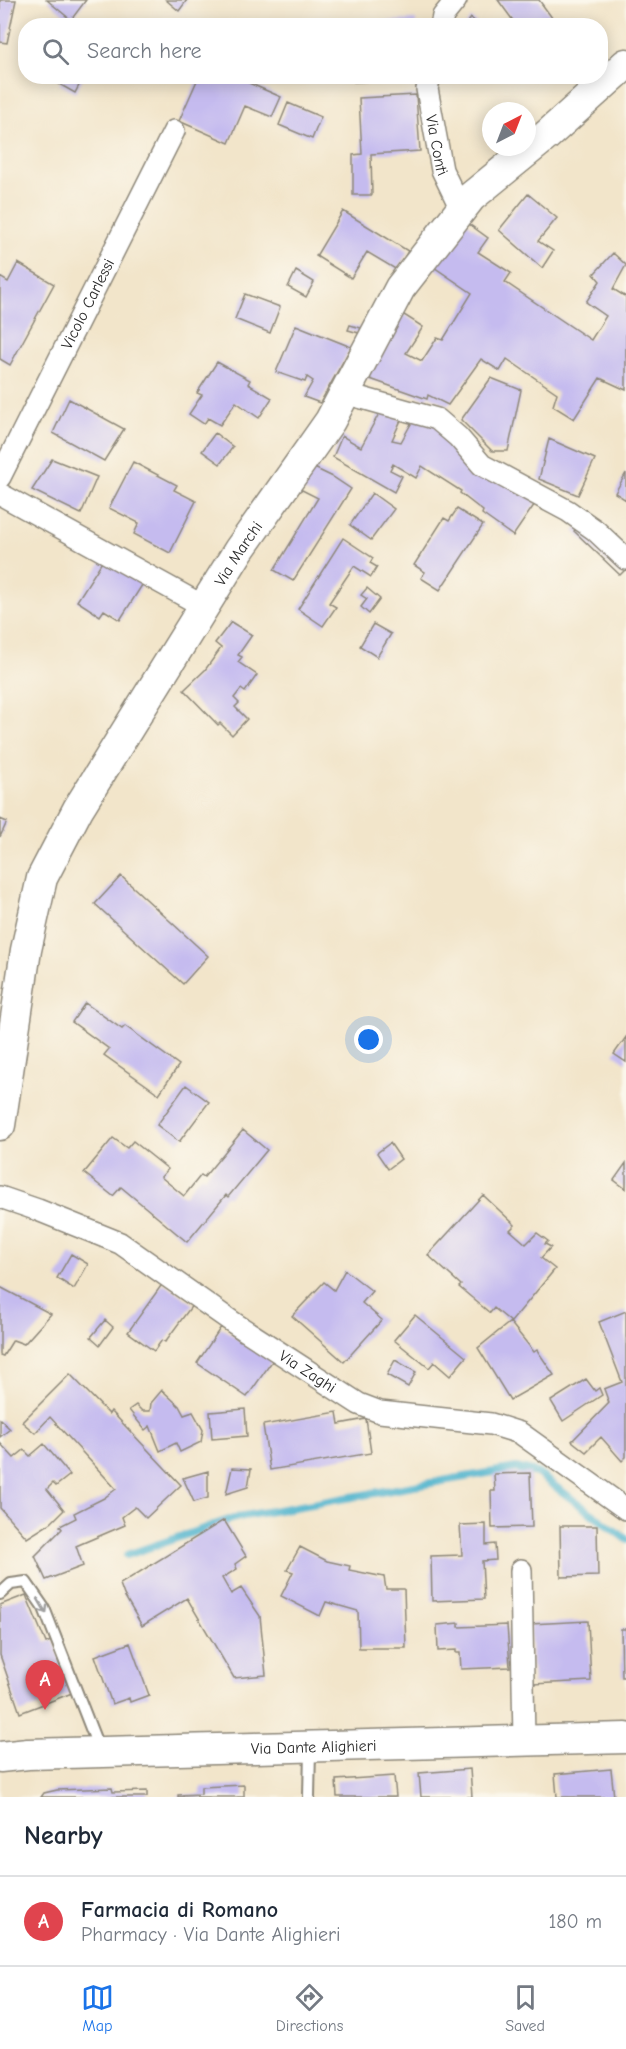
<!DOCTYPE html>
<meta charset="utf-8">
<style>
:root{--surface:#fff;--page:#f6f6f7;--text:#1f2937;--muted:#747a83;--line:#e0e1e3;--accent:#1a73e8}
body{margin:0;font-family:"Comic Neue",sans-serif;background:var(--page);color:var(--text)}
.compass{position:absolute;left:482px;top:102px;width:54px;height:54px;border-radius:50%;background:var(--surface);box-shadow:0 3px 15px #0003;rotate:42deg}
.you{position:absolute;left:369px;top:1040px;width:21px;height:21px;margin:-15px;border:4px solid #fff;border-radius:50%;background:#1a73e8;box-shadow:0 0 0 9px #1a73e833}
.badge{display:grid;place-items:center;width:39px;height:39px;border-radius:50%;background:var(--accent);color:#fff;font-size:20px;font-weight:700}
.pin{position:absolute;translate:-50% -50px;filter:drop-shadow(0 2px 3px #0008)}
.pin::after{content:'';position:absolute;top:32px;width:21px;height:18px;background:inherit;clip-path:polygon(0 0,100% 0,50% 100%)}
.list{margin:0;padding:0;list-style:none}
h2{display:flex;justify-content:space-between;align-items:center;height:78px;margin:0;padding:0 24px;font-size:26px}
h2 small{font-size:20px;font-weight:400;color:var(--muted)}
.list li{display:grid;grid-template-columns:39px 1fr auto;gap:18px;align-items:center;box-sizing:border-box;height:90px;padding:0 24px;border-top:2px solid var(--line)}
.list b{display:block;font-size:22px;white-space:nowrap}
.list p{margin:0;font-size:20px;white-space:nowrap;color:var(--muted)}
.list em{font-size:20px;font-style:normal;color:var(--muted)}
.icon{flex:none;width:33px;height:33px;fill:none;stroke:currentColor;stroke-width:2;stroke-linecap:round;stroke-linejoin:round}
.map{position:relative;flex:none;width:626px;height:1797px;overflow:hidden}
.search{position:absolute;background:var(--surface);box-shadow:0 3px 15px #0003;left:18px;right:18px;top:18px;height:66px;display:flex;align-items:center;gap:15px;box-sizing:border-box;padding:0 21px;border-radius:24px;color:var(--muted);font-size:22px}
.sheet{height:168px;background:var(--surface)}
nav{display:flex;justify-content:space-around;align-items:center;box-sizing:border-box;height:84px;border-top:2px solid var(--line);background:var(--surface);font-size:16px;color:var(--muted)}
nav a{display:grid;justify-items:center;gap:3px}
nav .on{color:var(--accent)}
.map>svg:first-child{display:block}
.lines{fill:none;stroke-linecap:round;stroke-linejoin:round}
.stream{stroke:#4fb4cd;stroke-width:8}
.building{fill:#c5bbef}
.lane-casing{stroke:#8e887a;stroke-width:14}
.street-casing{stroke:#8e887a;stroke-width:24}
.secondary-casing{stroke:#8e887a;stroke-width:33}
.lane{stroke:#fff;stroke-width:10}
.street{stroke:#fff;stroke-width:21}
.secondary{stroke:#fff;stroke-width:30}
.oneway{stroke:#a0a0a0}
.labels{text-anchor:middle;stroke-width:5;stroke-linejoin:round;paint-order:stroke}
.street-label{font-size:16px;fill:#2b2b2b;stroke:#fbf7ec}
</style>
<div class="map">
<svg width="626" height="1797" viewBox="0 0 626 1797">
<rect width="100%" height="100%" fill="#fbf7ec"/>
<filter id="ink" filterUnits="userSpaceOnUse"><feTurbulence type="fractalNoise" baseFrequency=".0167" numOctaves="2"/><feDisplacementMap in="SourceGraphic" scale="12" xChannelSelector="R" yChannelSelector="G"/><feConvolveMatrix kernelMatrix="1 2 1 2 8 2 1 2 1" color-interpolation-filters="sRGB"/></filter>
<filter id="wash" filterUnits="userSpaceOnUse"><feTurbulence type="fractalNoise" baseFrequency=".008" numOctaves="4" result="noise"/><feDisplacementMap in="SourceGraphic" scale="24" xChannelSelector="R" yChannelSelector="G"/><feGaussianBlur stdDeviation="1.35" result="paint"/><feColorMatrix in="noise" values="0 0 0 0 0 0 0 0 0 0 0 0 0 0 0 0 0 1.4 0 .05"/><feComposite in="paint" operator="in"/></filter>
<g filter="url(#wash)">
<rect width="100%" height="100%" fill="#f2e5ca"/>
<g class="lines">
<path class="stream" d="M127 1555 238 1517 516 1468 537 1473 626 1539"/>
</g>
<g id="blocks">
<path class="building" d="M0 0H16L7 43 0 42Z
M47 0H86L71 20Z
M166 0H187L179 11Z
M498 0H539L558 26H517Z
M471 18 480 26H465Z
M416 20V26H357V22Z
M64 76H84L75 93 59 84Z
M199 76H233L281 97 272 117 245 106 229 143 179 121Z
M353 76H373V81L354 82Z
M416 95 420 151 371 154 372 195H353V155L362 154 359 98Z
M288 103 321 117 312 139 279 125Z
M528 194 557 218 538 241 553 251 542 268 499 230Z
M343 211 408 251 397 270 367 252 351 278 316 256Z
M462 219 488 238 478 252 511 273 505 282 591 340 606 316 586 302 600 281 594 274 613 253 626 265 613 289 626 297V390L600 378 574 419 553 406 557 393 507 359 500 371 481 359 448 405 428 395 427 399 356 374 398 311 423 327 406 353 422 361 437 338 443 340 472 293 428 263Z
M18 263 54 284 10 365 0 359V277L8 282Z
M296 271 314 282 306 297 288 287Z
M245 294 280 307 270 333 235 319Z
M296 325 351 347 320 403 304 397 313 381 307 377 305 382 276 372Z
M350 325 361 328 359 333 348 330Z
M217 362 250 380 248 384 272 398 259 418 236 402 220 425 208 418 204 424 189 414 202 395 197 393Z
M491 378 521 390 508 451H492L461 420Z
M69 399 124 429 104 461 53 433Z
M422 404 488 467 543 492 513 536 482 514 483 511 460 493 461 491 422 466 416 478 393 464 390 470 402 476 394 492 333 457 342 436 361 447 381 410 401 420 392 440 401 442Z
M215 433 233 447 220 464 202 451Z
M549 439 595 459 578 495 539 479Z
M52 459 97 477 81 514 32 490Z
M133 462 177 485 174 490 196 501 170 553 134 534 139 523 109 508Z
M306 464 333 477 351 489 293 581 274 570 318 498 290 484Z
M626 473V500L615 493Z
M372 493 394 509 371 540 350 525Z
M457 509 483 525 440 590 421 578 425 572 414 565 444 518 449 521Z
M591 517 626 553V569L620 575 574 531Z
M343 538 373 558 370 563 377 567 371 577 354 566 329 603 336 607 323 626 298 609Z
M105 557 144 582 120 620 104 610 100 616 77 601Z
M367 588 380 599 369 614 361 607 367 599 361 595Z
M231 622 252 635 238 655 242 657 238 662 257 675 245 692 241 689 234 698 239 703 235 707 247 719 232 735 220 723 218 725 184 690 205 670 221 648 215 643Z
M373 624 391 634 377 657 360 646Z
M0 819 7 822 0 837Z
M121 876 208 956 183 984 95 904Z
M85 1003 122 1029 125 1026 179 1065 159 1094 104 1055 109 1049 72 1022Z
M626 1037V1062L614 1054Z
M186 1085 209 1102 179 1142 157 1125Z
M243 1130 267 1150 228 1197 226 1195 187 1242 121 1187 113 1196 84 1173 113 1138 127 1148 133 1141 168 1169 161 1177 184 1196 201 1175 204 1177Z
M390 1143 401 1159 388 1169 377 1153Z
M626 1163V1189L614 1180Z
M483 1195 515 1225 510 1230 526 1244 537 1233 548 1241 545 1244 551 1247 541 1258 555 1269 511 1322 494 1308 490 1313 459 1287 461 1285 428 1255Z
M71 1254 88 1264 74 1289 57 1278Z
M345 1270 372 1291 362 1303 382 1320 344 1362 292 1316 324 1282 334 1290Z
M163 1283 193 1304 165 1342 162 1340 154 1351 128 1332Z
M0 1287 51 1314 24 1344 13 1340 3 1356 0 1355Z
M626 1311V1457L622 1461 601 1437 586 1452 572 1441 609 1403 604 1389 622 1382 599 1322Z
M415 1315 466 1357 450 1376 434 1362 429 1368 394 1340Z
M105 1320 113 1327 100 1345 91 1337Z
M510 1322 534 1352 537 1350 554 1375 510 1400 478 1348Z
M221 1327 240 1341 242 1338 273 1360 247 1397 197 1363Z
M395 1360 416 1372 408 1387 387 1375Z
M70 1374 109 1414 111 1411 181 1485 146 1518 135 1507 122 1517 125 1525 76 1546 83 1566 46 1580 35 1556 62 1529 60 1526 76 1518 74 1513 104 1498 116 1489 50 1417 35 1433 22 1422Z
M586 1379 595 1391 599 1388 602 1395 563 1421 551 1401Z
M162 1390 179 1406 184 1415 193 1412 203 1430 201 1442 180 1452 176 1443 160 1451 150 1426 145 1430 129 1410 136 1405 142 1411H150L151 1403Z
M245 1409 247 1436 212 1439 210 1412Z
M337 1412 339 1424 366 1419 371 1453 270 1470 263 1425Z
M0 1419 10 1429 0 1437Z
M0 1443 14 1458 24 1450 30 1456 44 1444 70 1475 56 1486 53 1483 47 1489 64 1510 51 1523 27 1538 0 1508Z
M232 1468 251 1469 248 1487 226 1494Z
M208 1471V1498L194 1502 183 1478Z
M530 1473 532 1527 492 1528 491 1491H495L494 1474Z
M224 1520 246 1556 235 1564 237 1569 222 1578 231 1594 241 1588 260 1616 266 1675 234 1678 187 1598 142 1626 124 1595 120 1584Z
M486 1524V1545L495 1544 496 1560 482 1561 484 1599 432 1601 431 1556 462 1555 460 1525Z
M560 1526H597L598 1576 561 1577Z
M300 1547 327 1561 350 1566 349 1570 384 1577 386 1589H404L406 1648H359L358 1611 326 1602 320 1616 281 1596 293 1572 287 1570Z
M26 1595 46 1643 53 1640 72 1693 20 1713 0 1655V1605Z
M588 1621 591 1681 533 1684 530 1624Z
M459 1623V1627L507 1625 510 1667 461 1669 460 1653H456V1650L438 1651 437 1625Z
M621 1629H626V1677H622Z
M130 1643 149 1695 130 1702 129 1698 112 1704 95 1656Z
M470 1769 472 1797H421L419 1773Z
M611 1769 614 1797H557L555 1774Z
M394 1776 396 1797H337L336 1780Z
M244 1785V1797H178V1795L201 1794V1787Z
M112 1788 113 1792 147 1791V1797H41L44 1793 57 1790Z"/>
</g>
</g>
<g filter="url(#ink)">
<use href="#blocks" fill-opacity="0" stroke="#8e887a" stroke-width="1.5"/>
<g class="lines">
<g class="lane-casing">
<path id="lane" d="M0 1594 11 1584 26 1582 44 1608 99 1749
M309 1797 310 1749"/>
</g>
<g class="street-casing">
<g id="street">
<path d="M441 26 443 16 456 0"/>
<path id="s1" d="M430 76 427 89 442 170 461 209"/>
<path d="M344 393 437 419 458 437 482 465 568 511 595 530 626 559"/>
<path id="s2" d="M0 477 174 131"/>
<path d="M0 494 203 606"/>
<path id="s3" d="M0 1197 38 1210 120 1243 234 1323 359 1404 380 1412 491 1424 520 1433 626 1509"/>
<path d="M521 1570 524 1741"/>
</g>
</g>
<g class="secondary-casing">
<g id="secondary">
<path id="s4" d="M0 1125 26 950 42 878 78 809 239 550 330 421 400 288 471 197 546 136 626 64"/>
<path id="s5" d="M0 1757 28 1754 626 1738"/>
</g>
</g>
<use href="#lane" class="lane"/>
<use href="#street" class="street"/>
<use href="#secondary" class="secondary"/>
</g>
<defs><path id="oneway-shaft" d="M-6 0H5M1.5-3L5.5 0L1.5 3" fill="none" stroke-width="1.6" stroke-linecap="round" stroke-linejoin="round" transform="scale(1.5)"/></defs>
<use class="oneway" href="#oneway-shaft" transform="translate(42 1606) rotate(60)"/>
</g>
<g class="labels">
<g class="street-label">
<text dy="6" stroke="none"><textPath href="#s1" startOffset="70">Via Conti</textPath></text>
<text dy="6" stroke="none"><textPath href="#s2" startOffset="194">Vicolo Carlessi</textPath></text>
<text dy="6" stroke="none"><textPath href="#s4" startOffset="630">Via Marchi</textPath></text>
<text dy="6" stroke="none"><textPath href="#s3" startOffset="356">Via Zaghi</textPath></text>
<text dy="6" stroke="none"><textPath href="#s5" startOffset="314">Via Dante Alighieri</textPath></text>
</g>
</g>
</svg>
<svg class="compass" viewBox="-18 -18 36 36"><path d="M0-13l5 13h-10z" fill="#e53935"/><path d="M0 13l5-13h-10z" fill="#747a83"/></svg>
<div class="you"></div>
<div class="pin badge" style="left:45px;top:1710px;background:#e0444e">A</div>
<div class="search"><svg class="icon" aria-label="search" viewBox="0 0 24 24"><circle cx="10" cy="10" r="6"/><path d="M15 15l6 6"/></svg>Search here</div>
</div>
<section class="sheet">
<h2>Nearby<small></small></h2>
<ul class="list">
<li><span class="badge" style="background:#e0444e">A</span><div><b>Farmacia di Romano</b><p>Pharmacy · Via Dante Alighieri</p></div><em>180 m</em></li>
</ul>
</section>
<nav>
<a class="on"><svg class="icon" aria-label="map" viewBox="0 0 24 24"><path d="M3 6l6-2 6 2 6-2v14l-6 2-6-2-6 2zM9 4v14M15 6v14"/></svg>Map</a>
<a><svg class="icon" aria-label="directions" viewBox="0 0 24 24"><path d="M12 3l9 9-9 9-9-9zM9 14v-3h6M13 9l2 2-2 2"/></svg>Directions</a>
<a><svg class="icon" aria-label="saved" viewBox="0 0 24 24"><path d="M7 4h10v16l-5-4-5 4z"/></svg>Saved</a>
</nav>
